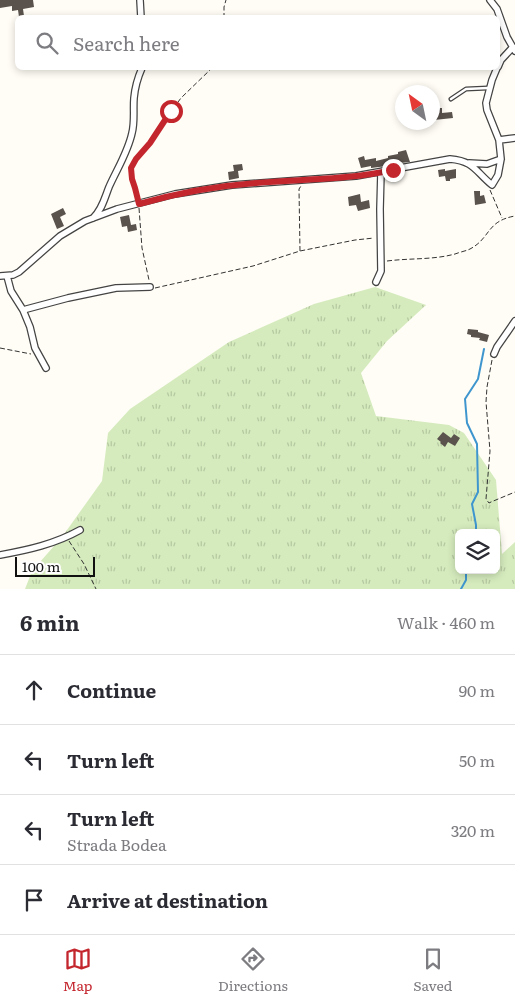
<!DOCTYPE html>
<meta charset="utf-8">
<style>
:root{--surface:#fff;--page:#f2f2f3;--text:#2b2b33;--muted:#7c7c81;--line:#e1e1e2;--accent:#c4262e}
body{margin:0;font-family:Literata,serif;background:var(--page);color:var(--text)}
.controls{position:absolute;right:15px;bottom:15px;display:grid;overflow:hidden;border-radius:8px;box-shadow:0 2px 8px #0003}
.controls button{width:45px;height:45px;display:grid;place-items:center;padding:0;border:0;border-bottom:1px solid var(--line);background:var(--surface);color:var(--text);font:25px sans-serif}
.compass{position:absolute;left:395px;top:85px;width:45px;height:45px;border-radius:50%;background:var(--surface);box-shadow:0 2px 8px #0003;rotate:327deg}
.scale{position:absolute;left:15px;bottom:12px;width:80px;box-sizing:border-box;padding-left:5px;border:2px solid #111;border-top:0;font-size:14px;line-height:18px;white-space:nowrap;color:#111;-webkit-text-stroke:4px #fff;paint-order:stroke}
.stop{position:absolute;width:15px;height:15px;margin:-11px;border:4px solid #c4262e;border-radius:50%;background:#fff}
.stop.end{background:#c4262e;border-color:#fff;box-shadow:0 1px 5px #0008}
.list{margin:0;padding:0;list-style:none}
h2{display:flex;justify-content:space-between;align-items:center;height:65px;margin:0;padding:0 20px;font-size:21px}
h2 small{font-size:16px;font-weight:400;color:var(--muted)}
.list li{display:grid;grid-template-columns:32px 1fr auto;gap:15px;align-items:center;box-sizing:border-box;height:70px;padding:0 20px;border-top:1px solid var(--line)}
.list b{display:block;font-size:19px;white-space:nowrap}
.list p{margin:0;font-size:16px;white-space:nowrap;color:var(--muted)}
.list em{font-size:16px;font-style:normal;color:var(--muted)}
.icon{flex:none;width:28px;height:28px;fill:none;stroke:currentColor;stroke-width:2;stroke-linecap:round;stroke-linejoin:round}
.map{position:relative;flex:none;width:515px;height:589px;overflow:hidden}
.search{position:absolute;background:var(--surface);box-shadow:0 2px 8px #0003;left:15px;right:15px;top:15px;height:55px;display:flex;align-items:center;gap:12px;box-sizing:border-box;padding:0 18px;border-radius:8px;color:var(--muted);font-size:19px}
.sheet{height:345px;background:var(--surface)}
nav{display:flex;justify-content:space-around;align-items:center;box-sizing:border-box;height:70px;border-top:1px solid var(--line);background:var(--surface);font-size:14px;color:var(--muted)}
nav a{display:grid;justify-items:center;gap:2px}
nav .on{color:var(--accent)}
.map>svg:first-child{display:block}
.grass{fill:url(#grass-tufts);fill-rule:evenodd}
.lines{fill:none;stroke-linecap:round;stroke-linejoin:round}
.stream{stroke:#3f96cf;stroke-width:2}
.building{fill:#5a524d}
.service-casing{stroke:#444;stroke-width:5}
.minor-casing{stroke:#444;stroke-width:8}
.path{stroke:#333;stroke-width:1;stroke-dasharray:5 2.5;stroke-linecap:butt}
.service{stroke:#fff;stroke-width:2.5}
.minor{stroke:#fff;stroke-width:5.5}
.route{stroke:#c4262e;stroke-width:6}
</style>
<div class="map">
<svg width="515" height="589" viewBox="0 0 515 589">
<defs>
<pattern id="grass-tufts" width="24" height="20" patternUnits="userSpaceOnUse" patternTransform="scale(1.25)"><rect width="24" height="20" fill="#d5ebbd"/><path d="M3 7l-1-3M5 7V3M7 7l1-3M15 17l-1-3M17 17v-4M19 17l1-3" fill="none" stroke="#b6c8a1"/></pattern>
</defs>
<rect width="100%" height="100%" fill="#fffdf5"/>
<path class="grass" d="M375 287 426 305 387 341 361 373 376 416 449 425 464 433 496 480 502 554 515 542V589H25L32 571 62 537 102 481 108 433 130 409 229 342 314 304ZM459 533H496V570H459Z"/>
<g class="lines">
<path class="stream" d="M476 533V525L472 504 478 492 477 444 467 423 465 399 478 379 484 349
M461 589 466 580V570"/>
</g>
<path class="building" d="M0 0H33L34 7 23 9 24 16 19 17 18 10 12 11V6L0 8Z
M433 108H442V113L452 112 453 118 434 120Z
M406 150 410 162 400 163 399 160 386 162 387 166 371 168V166L361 168 358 158 364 156 365 160 376 158V161L388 158V156L398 154V152Z
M242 164 243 170 238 171 239 178 229 180 228 172 234 171 233 165Z
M445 169V171L456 169V178L450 179V181H446L445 176 439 177 438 170Z
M474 191H480V196L484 195 486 203 475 205Z
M360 194 361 202 369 200 370 208 358 211 356 205 349 206 348 197Z
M63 208 66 214 60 217 64 226 57 229 51 214Z
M129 215 131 225 136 224 137 230 128 232 127 226 122 227 120 217Z
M468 329 478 330V332L489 335 487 342 479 340 480 338 471 337V335L467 334Z
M443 432 451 438 454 434 460 438 455 446 448 442 445 447 440 443 441 442 437 439Z"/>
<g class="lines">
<g class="service-casing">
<path id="service" d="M451 99 466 89 488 88"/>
</g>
<g class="minor-casing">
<path id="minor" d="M140 0 141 18
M490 0 497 9 507 37 515 51
M498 67 501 60 513 47
M499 140 515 138
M469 163 487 164 501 159
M93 218C102 210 105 197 109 187 117 169 128 152 132 133 135 122 133 109 134 98 135 87 138 77 142 68
M0 276 13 275 19 272 60 236 85 221 117 209 175 194 232 185 356 176 450 159C474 161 475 171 492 185L498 175 501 159 499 140 487 110 486 103 492 80 497 68
M7 276 11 291 23 310 30 327 35 348 46 368
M376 282 381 271 380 209 381 172
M23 310 68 298 116 288 150 287
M494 354 497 347 515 321
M0 555C28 550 55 544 80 530"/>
</g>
<path class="path" d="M224 18V7L226 0
M490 190 502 218
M138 199 131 173V168L136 159 150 143 161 125 181 98 212 68
M139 208 142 248 149 280
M300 251 299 189 301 186
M387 261C410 258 433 260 455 254 460 252 466 251 470 249 491 238 486 221 515 216
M155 288 253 266 300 251 355 240 374 238
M0 348 31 354
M492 360 487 387 486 402 490 451 486 499 489 503 491 502 515 492
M69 541 84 564 96 589"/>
<use href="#service" class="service"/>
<use href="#minor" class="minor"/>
</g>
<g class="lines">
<path class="route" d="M171 111 150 143 136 159 131 168 132 179 135 188 139 204C177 193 216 186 256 183 302 179 348 180 393 170"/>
</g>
</svg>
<div class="controls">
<button><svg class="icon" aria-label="layers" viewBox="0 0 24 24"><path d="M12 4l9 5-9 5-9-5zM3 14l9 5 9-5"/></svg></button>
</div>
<svg class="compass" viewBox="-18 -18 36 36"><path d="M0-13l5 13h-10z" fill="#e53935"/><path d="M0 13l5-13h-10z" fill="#7c7c81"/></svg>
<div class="scale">100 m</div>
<div class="stop" style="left:171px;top:111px"></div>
<div class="stop end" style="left:393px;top:170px"></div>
<div class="search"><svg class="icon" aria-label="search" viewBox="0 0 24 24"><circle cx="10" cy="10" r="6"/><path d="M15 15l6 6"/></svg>Search here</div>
</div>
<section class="sheet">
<h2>6 min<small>Walk · 460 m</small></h2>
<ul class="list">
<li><svg class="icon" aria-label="ahead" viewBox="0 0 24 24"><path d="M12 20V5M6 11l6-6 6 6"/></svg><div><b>Continue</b></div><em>90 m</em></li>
<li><svg class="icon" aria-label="left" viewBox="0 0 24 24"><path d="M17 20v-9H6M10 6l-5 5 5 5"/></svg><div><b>Turn left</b></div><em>50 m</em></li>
<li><svg class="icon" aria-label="left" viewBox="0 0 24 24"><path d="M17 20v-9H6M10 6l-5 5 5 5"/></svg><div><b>Turn left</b><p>Strada Bodea</p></div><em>320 m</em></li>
<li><svg class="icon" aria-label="arrive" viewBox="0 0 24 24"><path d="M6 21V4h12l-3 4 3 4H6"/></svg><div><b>Arrive at destination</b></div></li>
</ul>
</section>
<nav>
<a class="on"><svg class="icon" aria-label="map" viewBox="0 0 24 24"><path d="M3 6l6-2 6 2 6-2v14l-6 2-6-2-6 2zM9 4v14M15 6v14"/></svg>Map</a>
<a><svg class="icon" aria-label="directions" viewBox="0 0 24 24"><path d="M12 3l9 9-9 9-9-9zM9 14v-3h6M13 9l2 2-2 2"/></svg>Directions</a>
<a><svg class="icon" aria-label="saved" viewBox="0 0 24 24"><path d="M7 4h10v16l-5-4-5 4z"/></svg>Saved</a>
</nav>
